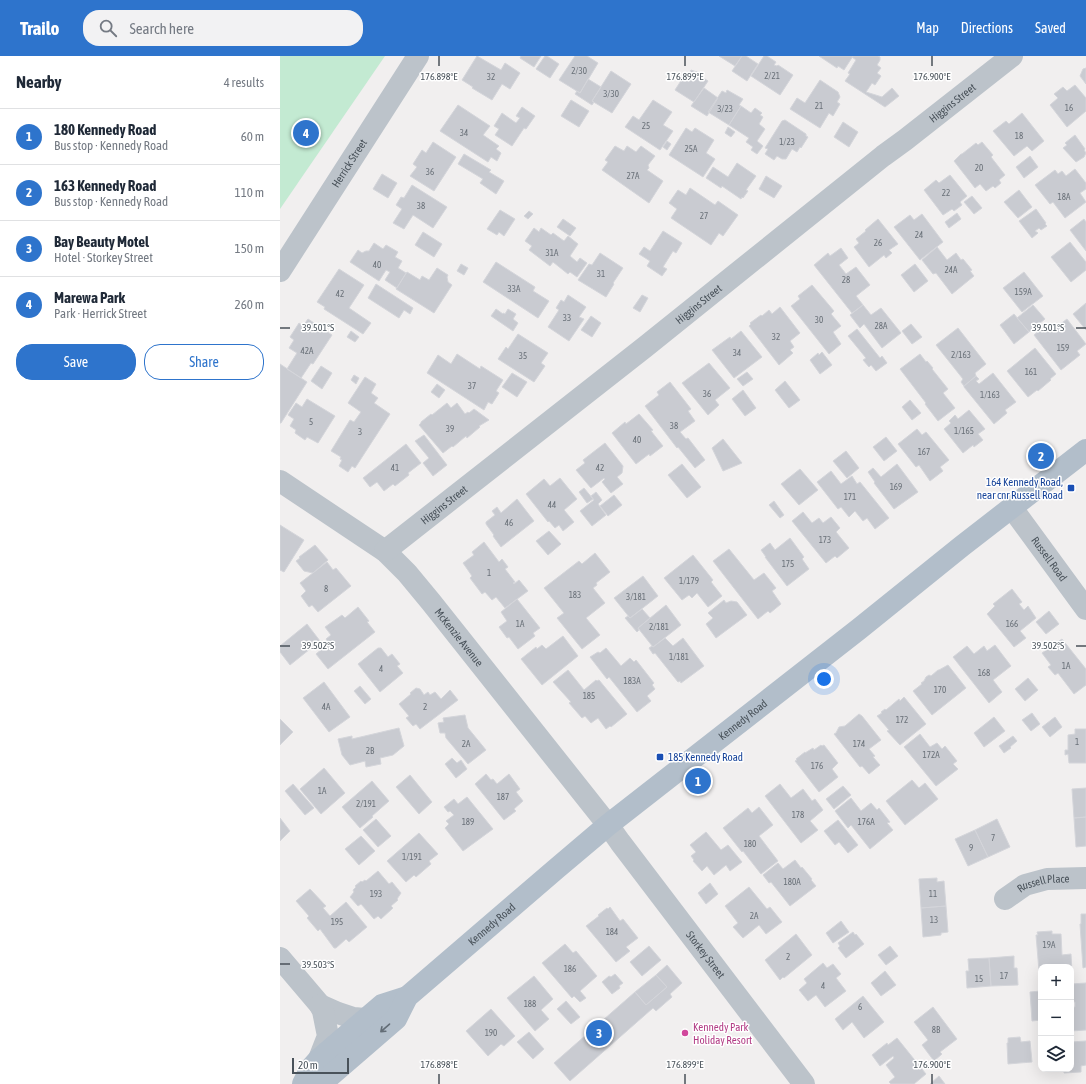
<!DOCTYPE html>
<meta charset="utf-8">
<style>
:root{--surface:#fff;--page:#f2f2f3;--text:#1f2937;--muted:#747a83;--line:#e0e1e3;--accent:#2e74cc}
body{margin:0;font-family:"Asap Condensed",sans-serif;background:var(--page);color:var(--text)}
.controls{position:absolute;right:12px;bottom:12px;display:grid;overflow:hidden;border-radius:8px;box-shadow:0 4px 16px #0002}
.controls button{width:36px;height:36px;display:grid;place-items:center;padding:0;border:0;border-bottom:1px solid var(--line);background:var(--surface);color:var(--text);font:20px sans-serif}
.scale{position:absolute;left:12px;bottom:10px;width:57px;box-sizing:border-box;padding-left:4px;border:2px solid #49525a;border-top:0;font-size:11px;line-height:14px;white-space:nowrap;color:#49525a;-webkit-text-stroke:3px #fff;paint-order:stroke}
.you{position:absolute;left:544px;top:623px;width:14px;height:14px;margin:-10px;border:3px solid #fff;border-radius:50%;background:#1a73e8;box-shadow:0 0 0 6px #1a73e833}
.badge{display:grid;place-items:center;width:26px;height:26px;border-radius:50%;background:var(--accent);color:#fff;font-size:13px;font-weight:700}
.pin{position:absolute;translate:-50% -50%;border:2px solid #fff;box-shadow:0 1px 4px #0006}
.list{margin:0;padding:0;list-style:none}
h2{display:flex;justify-content:space-between;align-items:center;height:52px;margin:0;padding:0 16px;font-size:17px}
h2 small{font-size:13px;font-weight:400;color:var(--muted)}
.list li{display:grid;grid-template-columns:26px 1fr auto;gap:12px;align-items:center;box-sizing:border-box;height:56px;padding:0 16px;border-top:1px solid var(--line)}
.list b{display:block;font-size:15px;white-space:nowrap}
.list p{margin:0;font-size:13px;white-space:nowrap;color:var(--muted)}
.list em{font-size:13px;font-style:normal;color:var(--muted)}
.actions{display:flex;gap:8px;padding:12px 16px}
.actions a{flex:1;padding:9px 0;border:1px solid var(--accent);border-radius:16px;text-align:center;font-size:14px;color:var(--accent)}
.actions .main{background:var(--accent);color:#fff}
.icon{flex:none;width:22px;height:22px;fill:none;stroke:currentColor;stroke-width:2;stroke-linecap:round;stroke-linejoin:round}
.map{position:relative;flex:none;width:806px;height:1028px;overflow:hidden}
header{display:flex;align-items:center;gap:24px;box-sizing:border-box;height:56px;padding:0 20px;background:var(--accent);color:#fff}
header strong{font-size:19px}
nav{display:flex;gap:22px;margin-inline-start:auto;font-size:14px}
.search{width:280px;height:36px;background:var(--page);display:flex;align-items:center;gap:10px;box-sizing:border-box;padding:0 14px;border-radius:16px;color:var(--muted);font-size:15px}
main{display:flex}
aside{flex:1;background:var(--surface)}
.map>svg:first-child{display:block}
.green{fill:#c3ead2}
.building{fill:#c9cbd1;stroke:#d4d5da}
.lines{fill:none;stroke-linecap:round;stroke-linejoin:round}
.minor{stroke:#bcc3ca;stroke-width:22}
.major{stroke:#b2beca;stroke-width:22}
.oneway{stroke:#636d76}
.ticks{fill:none;stroke:#49525a;stroke-width:1.5}
.transit-dot{fill:#1a4fb4;stroke:#fff;stroke-width:1.5}
.hotel-dot{fill:#d1479c;stroke:#fff;stroke-width:1.5}
.labels{text-anchor:middle;stroke-width:3;stroke-linejoin:round;paint-order:stroke}
.number-label{font-size:9px;fill:#697078}
.street-label{font-size:11px;fill:#49525a;stroke:#fff}
.transit-label{font-size:11px;fill:#164399;stroke:#fff;text-anchor:end}
.hotel-label{font-size:11px;fill:#b23c85;stroke:#fff;text-anchor:start}
.ticks-label{font-size:10px;text-anchor:middle;fill:#49525a;stroke:#fff;stroke-width:3;stroke-linejoin:round;paint-order:stroke}
</style>
<header>
<strong>Trailo</strong>
<div class="search"><svg class="icon" aria-label="search" viewBox="0 0 24 24"><circle cx="10" cy="10" r="6"/><path d="M15 15l6 6"/></svg>Search here</div>
<nav><a>Map</a><a>Directions</a><a>Saved</a></nav>
</header>
<main>
<aside>
<h2>Nearby<small>4 results</small></h2>
<ul class="list">
<li><span class="badge">1</span><div><b>180 Kennedy Road</b><p>Bus stop · Kennedy Road</p></div><em>60 m</em></li>
<li><span class="badge">2</span><div><b>163 Kennedy Road</b><p>Bus stop · Kennedy Road</p></div><em>110 m</em></li>
<li><span class="badge">3</span><div><b>Bay Beauty Motel</b><p>Hotel · Storkey Street</p></div><em>150 m</em></li>
<li><span class="badge">4</span><div><b>Marewa Park</b><p>Park · Herrick Street</p></div><em>260 m</em></li>
</ul>
<div class="actions"><a class="main">Save</a><a>Share</a></div>
</aside>
<div class="map">
<svg width="806" height="1028" viewBox="0 0 806 1028">
<rect width="100%" height="100%" fill="#f1efef"/>
<path class="green" d="M0 0H105L0 153Z"/>
<path class="building" d="M197 0 221 14 225 7 240 17 230 33 222 28 212 44 192 32 193 31 182 24Z
M241 0H261L254 11 240 2Z
M265 0H267L279 8 270 22 256 13Z
M295 0H307L318 7 300 37 279 24Z
M439 0H462L455 10Z
M462 0H466L478 8 467 25 452 15Z
M484 0H487L496 6 494 9 497 10 498 9 513 19 500 39 471 20Z
M539 0H573L564 14 558 10 557 12Z
M573 0H598L600 1V4L597 9 601 12 597 17 601 20 595 29 592 27 586 36 602 41 612 32 619 40 605 51 565 25 570 18 568 17 576 4 572 1Z
M806 12V28L800 20 803 13Z
M411 14 420 17 419 19 428 25 414 46 395 34 406 17 408 19Z
M331 15 351 28 332 57 312 45Z
M308 23 321 31 312 45 314 46 312 49 295 38 297 35 300 37Z
M540 24 558 36 560 41 557 46 560 48 553 60 549 57 540 72 510 53 517 42 525 47Z
M795 29 806 42V55L787 71 770 49 778 42 774 38 783 31 787 35Z
M424 32 438 42 427 60 411 50Z
M447 34 463 43 459 49 461 50 449 69 428 56 442 35 446 37Z
M291 44 309 55 299 71 281 60Z
M373 44 392 56 383 69 393 75 380 94 345 71 353 60 359 64Z
M178 49 210 70 203 79 219 90 216 93 221 97 217 105 211 101 208 106 160 75Z
M461 50 471 57 475 52 482 57 480 59 483 61 479 68 485 73 477 85 483 90 477 98 471 94 473 91 466 86 469 82 449 69Z
M242 51 255 60 246 73 244 72 232 90 215 79 219 73 214 70 222 57 236 67 240 62 236 60Z
M742 57 764 85 752 95 747 90 734 100 713 75 726 65 729 68Z
M505 64 526 78V80L528 81 521 92 520 91 517 96 512 93 506 103H502L497 100 494 104 485 98 488 93 485 92 502 65Z
M563 66 578 76 569 91 554 81Z
M448 71 455 76 451 81 445 77Z
M406 72 412 76 415 72 434 84 426 97 435 103 423 121 389 99Z
M795 79 805 93 804 94 806 97 804 101 796 106 783 92 787 89 785 87Z
M387 85 391 88 387 94 383 91Z
M153 86 176 101 154 135 130 120 137 111 133 108 142 94 146 97Z
M702 86 713 99 711 101 725 119 719 124 721 127 715 132 713 130 706 135 700 128 695 132 674 105 681 98H682L696 87 698 89Z
M335 90 344 95 347 90 356 96 361 90 375 100 368 109 369 112 367 114 383 125 369 147 322 114 328 106 325 104Z
M184 98 211 114 209 116 224 125 216 138 200 127 203 123 178 108Z
M750 100 758 111 744 122 736 111Z
M457 107 476 120 466 134 468 135 463 142 462 141 461 143 442 130 441 132 426 122 433 111 448 121Z
M795 113 806 127V133L800 137 806 146 785 162 773 146 770 148 755 129 775 114 778 118 782 115 786 120Z
M102 118 117 127 108 142 93 133Z
M670 119 687 140 680 146 682 149 674 155 672 153 663 159 644 134 656 124 659 127Z
M486 120 502 130 494 142 479 133Z
M132 129 167 151 153 172 133 159 124 173 113 167 122 153 116 149 121 141 124 142Z
M410 132 435 149 438 145 458 159 443 180 439 177 431 189 391 162 397 153 389 147 398 134 406 139Z
M739 134 752 151 738 162 724 146Z
M692 140 702 152 694 158 684 146Z
M756 153 766 167 765 168 767 170 761 174 759 172 755 175 758 177 752 182 739 165Z
M220 154 235 163 224 180 219 176 217 179 207 173Z
M249 155 253 158 248 163 244 160Z
M677 157 681 163 669 172 665 166Z
M642 158 663 186 640 204 614 171 630 159 634 164Z
M283 163 296 172 290 180 277 171Z
M598 163 618 188 609 194 612 197 606 202 604 199 589 211 574 191 579 187 576 183 586 175 585 174Z
M804 163 806 166V195L790 174Z
M254 172 259 176 261 172 271 179 273 177 284 185 288 180 298 188 290 200 297 206 300 202 307 207 297 221 290 216 288 218 273 206 270 210 249 194 252 190 245 185Z
M383 175 402 187 396 197 393 195 383 211 387 213 382 220 367 210 370 205 359 198 364 191 370 195Z
M143 176 162 188 154 201 135 189Z
M790 186 806 206V214L791 226 771 201Z
M94 187 103 193 106 189 118 196 115 201 122 205 118 212 126 217 117 232 105 224 110 216 106 214 99 225 70 206 78 194 82 197 86 195H89Z
M657 191 667 204 676 197 681 204 683 203 692 214 690 215 694 220 672 238 656 217 653 218 642 204Z
M561 192 568 202 559 209 566 218 576 211 590 229 576 240 583 249 572 257 534 209 548 197 550 200Z
M320 197 343 212 333 227 334 228 326 241 298 224 309 208 312 209Z
M216 206 255 231 253 235 269 245 258 262 203 226Z
M181 208 188 212 184 219 177 215Z
M635 208 648 225 634 236 621 219Z
M157 212 168 219 167 221 168 226 172 229 154 257 116 233 127 216 140 224 142 220 149 224Z
M59 213 84 229 69 252 91 267 83 278 44 253 45 251 37 246Z
M744 216 763 240 742 256 723 232Z
M96 228 133 252 130 258 124 254 119 262 88 242Z
M532 229 554 255 551 258 561 270 553 276 561 288 549 298 511 250 520 243 518 240Z
M288 239 306 251 299 261 304 263 289 285 268 271 279 254 276 252 281 244 284 246Z
M362 239 368 242 360 256 353 252Z
M806 247V274L793 258Z
M583 249 591 259 601 252 621 277 602 292 584 268 580 272 570 259Z
M753 249 765 263 749 276 737 262Z
M500 251 520 277 510 285 514 291 510 294 513 297 499 309 469 270 471 268 470 267 481 259 482 260 489 254 492 258Z
M216 253 223 258V257L225 258 228 253 236 258 233 263 238 267 233 275 211 260Z
M734 258 749 276 734 288 720 269Z
M311 260 321 267 312 281 301 274Z
M28 263 52 279 33 308 31 307 21 322 7 313 17 297 9 292 14 284 10 281 19 267 23 270Z
M787 263 806 288 797 295 800 299 781 314 754 279 766 269 771 275Z
M631 268 642 281 632 288 622 275Z
M678 272 706 308 695 317 696 320 684 330 681 326 683 323 656 289Z
M577 273 600 302 602 300 607 307 596 315 591 309 589 311 583 304 586 302 568 280Z
M71 275 79 281 75 286 67 281Z
M461 275 482 301 454 322 432 294 450 281 451 283Z
M238 278 268 297 261 307 265 310 254 326 218 303 226 291 228 293Z
M755 292 776 318 770 323 771 324 758 335 757 334 748 341 727 315Z
M542 296 552 309 540 318 530 304 538 297 539 299Z
M177 298 200 313 201 310 223 324 216 335 219 337 212 348 208 346 204 354 147 317 158 299 171 308Z
M640 298 646 306 647 305 653 312 652 313 668 333 663 337 675 352 658 365 645 348 646 347 620 313Z
M429 307 450 332 435 344 439 349 428 359 402 327Z
M0 308 27 326 1 367H0Z
M41 310 52 317 42 333 31 325Z
M467 316 473 323 463 330 457 323Z
M232 317 247 326 237 341 222 331Z
M713 317 736 346 725 354 727 357 714 368 684 331V330L696 320 699 323 696 325 699 328Z
M74 319 79 322 76 328 71 324Z
M85 321 96 328 91 337 98 342 94 347 110 358 75 412 72 410 68 416 59 410 62 404 60 403 61 401 51 395 70 364 74 366 81 356 68 347Z
M505 325 520 344 509 352 495 334Z
M390 326 411 353 408 355 415 365 400 376 406 383 408 382 425 404 415 412 398 391 397 392 365 350 379 339 377 336Z
M157 328 165 334 159 342 151 336Z
M463 334 476 352 465 360 452 343Z
M27 343 55 360 38 387 27 381 25 384 15 377 16 374 10 370 14 363 8 359 16 347 22 351Z
M630 344 641 357 632 364 622 351Z
M167 347 171 352 177 347 185 358 188 356 189 357 194 353 209 364 199 370 200 371 187 382 186 380 173 391 172 390 163 397 139 369 141 367V366L151 358 152 359Z
M689 354 705 373 698 378 703 384 694 391 693 389 683 397 664 373 671 367 669 365 675 359 678 363Z
M359 358 373 374 371 375 383 390 370 400 369 398 356 408 332 377 345 366 346 368Z
M637 373 642 379 646 376 669 404 660 411 663 415 650 425 639 409 636 411 618 388Z
M144 379 167 409 153 420 143 407 149 402 135 385Z
M606 381 617 395 604 405 593 391Z
M443 383 462 407 443 415 432 392Z
M325 387 343 410 342 417 337 421 343 428 331 437 322 426 325 423 324 422 311 432 296 414 305 407 303 404Z
M126 388 141 407 128 417 129 419 115 430 113 428 104 435 97 426 90 431 83 422Z
M566 395 579 412 567 422 553 405Z
M402 408 421 431 407 442 388 419Z
M617 408 638 436 614 453 594 427 595 426 588 416 593 412 601 421Z
M520 413 538 434 519 449 501 428Z
M551 415 561 428 572 420 577 428 580 426 609 462 595 473 587 462 583 465 575 455 569 461 561 451 558 453 537 426Z
M280 422 297 443 284 454 294 466 283 475 279 469 275 472 269 465 268 466 246 438 264 423 270 430Z
M304 432 313 443 307 447 299 436Z
M316 436 322 444 318 448 326 459 312 470 300 455 314 444 311 440Z
M334 439 342 449 328 460 320 450Z
M237 443 254 465 221 491 213 480 214 479 206 468V466L215 459 212 455 217 451 221 457Z
M494 445 504 459 500 462 489 449Z
M523 456 532 467 539 462 543 467 551 461 560 472 556 476 569 492 557 502 555 500 546 507 512 465Z
M0 469 24 484 4 516 0 514Z
M269 475 281 488 268 499 256 485Z
M510 482 524 501 522 503 529 513 507 530 485 501H486L481 494 490 487 495 494Z
M204 486 219 506 222 503 228 511 225 513 235 526 233 527 234 528 239 524 248 535 225 552 216 541 212 544 205 536 202 538 190 522 192 520 183 507 194 499 192 496Z
M35 489 48 504 33 517 24 515 16 505 20 502 19 501Z
M449 493 474 524 484 517 496 532 492 535 501 548 490 557 488 555 478 563 433 505Z
M315 497 330 516 316 527 317 529 313 532 325 547 306 562 320 579 302 593 277 562 284 557 264 532 299 505 302 508Z
M413 499 433 524 431 526 442 540 428 551 417 537 412 542 409 539 402 544 384 522Z
M47 506 53 514 56 512 71 530 38 556 32 549 29 551 21 540 26 535 20 527Z
M363 520 378 540 350 562 334 542Z
M732 533 742 546 739 548 744 554 748 550 756 562 740 575 746 582 734 591 707 558 715 550 713 548Z
M237 543 260 572 253 577 255 580 238 593 229 581 227 582 219 571 227 565 221 556Z
M444 544 446 547 451 545 457 546 467 559 436 582 426 568 433 562 428 557Z
M386 549 401 569 373 591 358 572Z
M78 551 89 565 87 566 95 576 48 613 36 598 49 587 46 583 51 579 45 571 62 559 65 562Z
M362 553 370 562 358 572 359 574 357 576 345 562 348 560 350 562Z
M769 555 779 568 766 578 756 566Z
M27 568 40 585 10 609 0 596V590Z
M283 580 298 600 262 629 241 603 256 591 257 593 262 589 266 593Z
M385 582 393 590 403 582 424 610 401 627 400 625 398 626 375 597 373 598 369 592 372 590 373 591Z
M782 583 806 613V629L794 638 778 617 775 619 768 611 771 609 762 597Z
M715 589 731 610 713 624 722 636 709 647 673 601 687 590 694 598 704 590 707 595Z
M98 592H101L108 601 112 598 120 608 117 610 123 617 100 636 78 608Z
M326 592 341 610 350 602 354 606 356 604 374 627 372 629 375 633 367 640 371 645 357 656 329 621 327 623 310 601 318 596 320 597Z
M668 609 686 632 652 659 633 635 642 628 641 627 644 625 646 621 649 619 651 620 658 614H659Z
M288 614 304 634 316 624 317 625 319 624 347 658 331 671 330 670 326 673 318 662 311 667 305 660 302 662 289 647 291 646 273 626Z
M748 622 758 634 745 645 735 633Z
M44 626 70 661 49 676 23 642Z
M80 630 91 643 85 648 74 635Z
M136 632 140 633 144 639 148 636 150 639 155 636 161 643 170 634 178 644 140 673 136 668 133 670 126 662 129 660 119 648 131 638 130 637Z
M624 641 646 668 620 689 607 675 609 674 597 660 602 657 601 656 605 653 606 654 619 643 620 645Z
M752 657 760 668 751 675 742 664Z
M579 658 582 660 601 684 589 693 595 700 593 701 600 709 589 718 582 710 580 711 554 678 556 677 559 671 565 670Z
M185 659 188 672 206 694 188 708 166 682 165 677H160L158 667 164 666 163 662Z
M714 661 725 675 704 691 694 677Z
M775 661 782 671 770 681 762 671Z
M0 663 13 676 0 689Z
M119 672 124 690 113 699 100 702 101 708 86 711 85 705 70 709 62 699 58 683 72 680V683Z
M795 673H806V707H789L788 698 785 699V694H788V679L795 678Z
M640 678 650 691 657 687 662 693 665 690 677 705 673 708 678 713 656 730 624 691Z
M733 680 737 685 730 691 731 692 724 697 719 690Z
M541 689 542 690 544 689 558 707 552 713 558 721 539 736 515 705 517 704 516 703 525 696V697L533 692 534 694Z
M172 702 177 707 181 704 187 713 176 722 165 708Z
M44 712 65 737 41 758 20 733Z
M206 718 211 724 213 723 217 728 229 718 240 733 236 736 243 745 234 753 236 755 224 764 195 728Z
M130 719 152 746 139 758 116 731Z
M632 724 639 732 645 727 658 743 625 769 606 745Z
M92 725 109 745 92 760 93 761 80 772 62 751Z
M13 728 34 752 25 759 5 735Z
M500 728 511 742 523 733 532 745 535 743 543 754 530 765 538 774 521 787 485 740Z
M563 730 571 739 554 753 546 743Z
M806 732V761L794 762 792 733Z
M187 741 213 773 183 795 165 772 169 768 166 765 174 759 170 755 168 756 164 751 174 743 178 748Z
M571 742 581 755 591 747 597 754 599 752 610 766 607 767 613 774 590 793 571 769 568 772 555 755Z
M479 751 493 769 479 780 498 805 481 818 463 795 462 796 443 772 468 752 472 757Z
M806 761V790L796 791 794 762Z
M0 762 10 775 0 785Z
M96 763 111 780 98 791 83 774Z
M717 763 730 791 708 801 695 774Z
M558 764 578 789 568 797 559 786 555 789 544 775Z
M695 774 708 801 688 810 675 783Z
M426 776 441 794 448 789 462 806 450 815 446 809 434 819 427 810 422 815 413 805 414 804 411 800 416 796 410 789Z
M139 777 158 798 149 805 151 808 136 821 134 819 126 826 107 805Z
M81 780 95 795 79 809 65 793Z
M515 804 521 812 522 811 532 823 531 824 536 830 510 850 491 826 489 827 483 819 498 807 503 813Z
M98 815 109 828 112 826 121 837 117 843 118 844 111 850 113 852 101 863 98 860 94 863 81 848 78 850 70 841 74 836 73 834 76 831 75 830 81 825 82 826 85 824 86 825Z
M657 822V826L664 825 666 850 641 852 639 823Z
M430 827 438 838 426 848 418 837Z
M469 831 487 853 490 851 502 866 486 878 479 869 463 882 453 871 458 867 445 850Z
M30 833 46 850 43 852 50 860 66 846 87 871 69 886 66 883 56 892H54L40 873 38 875 27 862 29 860 16 845Z
M666 850 668 876 661 877V879L643 881 641 852Z
M330 851 340 865 343 863 358 882 346 891 350 895 336 906 306 870 319 860 318 859 327 852 328 853Z
M801 858H806V911L803 912 800 868H801Z
M561 865 569 876 553 887 546 877Z
M772 875V878H781L782 899 791 898 792 916H791V911H761V915H759L756 879H758L757 876Z
M573 876 575 879 576 878 584 888 566 902 558 892 560 890 558 887Z
M516 878 532 899 504 922 503 921 500 924 485 904Z
M285 888 293 897 296 895 317 920 300 935 306 942 300 946 294 940 292 942 262 907Z
M369 890 381 904 362 920 350 906Z
M610 890 618 900 606 909 598 899Z
M734 900V912H737L738 929 711 930 709 902Z
M709 902 711 930 687 932 686 915H689L688 903Z
M543 907 547 912 553 908 561 918 556 922 566 935 545 951 536 939 528 945 519 934 527 927 524 923Z
M387 909 402 927 390 938 392 941 376 955 373 952 290 1025 274 1007 355 936 366 949 387 931 376 919Z
M605 915 616 929 601 940 591 927Z
M335 918 343 927 339 930 340 932 332 938 322 926 329 920 331 921Z
M376 919 387 931 366 949 355 936Z
M254 920 273 943 261 954 269 963 255 975 227 942Z
M806 927V974L791 975V951H795V946H791V928Z
M761 935V938L759 939V944H760L761 964 752 965 750 936Z
M583 940 604 966 584 982 572 966 563 974 555 963Z
M286 945 300 961 291 968 277 953Z
M653 951 677 983 660 996 662 998 654 1005 642 989 648 984 634 966Z
M211 953 235 980 224 990 221 988 208 1000 186 975Z
M249 976 264 993 253 1003 237 986Z
M740 981 741 986 750 985 752 1006 728 1008 727 987H728V982Z
M617 982 646 1018 634 1028H611L609 1026 615 1021 606 1009 614 1002 613 1000 600 1010 592 999 607 987 608 989Z
M806 985V1009L801 1010V1016L784 1017V1014H780L779 1013H791V986Z
M659 1020 665 1028H650Z"/>
<g class="lines">
<g class="minor">
<path id="s1" d="M0 215 138 0"/>
<path id="s2" d="M0 425 105 495 127 517 151 546 328 769 340 786 524 1028"/>
<path id="s3" d="M732 452 806 553"/>
<path id="s4" d="M105 495 365 291 603 100 625 84 732 0"/>
<path id="s5" d="M725 843 745 829 767 823 806 822"/>
<path d="M0 902 40 949 58 957 73 962 86 963"/>
<path d="M39 1003 48 980 43 955 40 949"/>
</g>
<g class="major">
<path d="M23 1028 31 1012 39 1003 102 949 127 941"/>
<path id="s6" d="M38 1028 43 1026 116 963 127 941 276 813 328 769 579 573 682 490 806 394"/>
</g>
</g>
<defs><path id="oneway-shaft" d="M-6 0H5M1.5-3L5.5 0L1.5 3" fill="none" stroke-width="1.6" stroke-linecap="round" stroke-linejoin="round"/></defs>
<use class="oneway" href="#oneway-shaft" transform="translate(105 972) rotate(139)"/>
<path class="ticks" d="M159 0V10M405 0V10M652 0V10M0 272H10M796 272H806M0 590H10M796 590H806M0 908H10M159 1018V1028M405 1018V1028M652 1018V1028"/>
<g class="transit-dot">
<rect x="787" y="428" width="8" height="8" rx="2"/>
<rect x="376" y="697" width="8" height="8" rx="2"/>
</g>
<circle class="hotel-dot" cx="405" cy="977" r="4"/>
<g class="labels">
<g class="number-label">
<text x="299" y="18">2/30</text>
<text x="492" y="23">2/21</text>
<text x="211" y="24">32</text>
<text x="331" y="41">3/30</text>
<text x="539" y="53">21</text>
<text x="789" y="55">16</text>
<text x="445" y="56">3/23</text>
<text x="366" y="73">25</text>
<text x="184" y="80">34</text>
<text x="739" y="83">18</text>
<text x="507" y="89">1/23</text>
<text x="411" y="96">25A</text>
<text x="699" y="115">20</text>
<text x="150" y="119">36</text>
<text x="353" y="123">27A</text>
<text x="666" y="140">22</text>
<text x="784" y="144">18A</text>
<text x="141" y="153">38</text>
<text x="424" y="163">27</text>
<text x="639" y="182">24</text>
<text x="598" y="190">26</text>
<text x="272" y="200">31A</text>
<text x="97" y="212">40</text>
<text x="671" y="217">24A</text>
<text x="321" y="221">31</text>
<text x="566" y="227">28</text>
<text x="234" y="236">33A</text>
<text x="743" y="239">159A</text>
<text x="60" y="241">42</text>
<text x="287" y="265">33</text>
<text x="539" y="267">30</text>
<text x="601" y="273">28A</text>
<text x="496" y="284">32</text>
<text x="783" y="295">159</text>
<text x="27" y="298">42A</text>
<text x="457" y="300">34</text>
<text x="681" y="302">2/163</text>
<text x="243" y="303">35</text>
<text x="751" y="319">161</text>
<text x="192" y="333">37</text>
<text x="427" y="341">36</text>
<text x="710" y="342">1/163</text>
<text x="31" y="369">5</text>
<text x="394" y="373">38</text>
<text x="170" y="376">39</text>
<text x="684" y="378">1/165</text>
<text x="80" y="379">3</text>
<text x="357" y="387">40</text>
<text x="644" y="399">167</text>
<text x="115" y="415">41</text>
<text x="320" y="415">42</text>
<text x="616" y="434">169</text>
<text x="570" y="444">171</text>
<text x="272" y="452">44</text>
<text x="229" y="470">46</text>
<text x="545" y="487">173</text>
<text x="508" y="511">175</text>
<text x="209" y="520">1</text>
<text x="409" y="528">1/179</text>
<text x="46" y="536">8</text>
<text x="295" y="542">183</text>
<text x="356" y="544">3/181</text>
<text x="240" y="571">1A</text>
<text x="732" y="571">166</text>
<text x="379" y="574">2/181</text>
<text x="399" y="604">1/181</text>
<text x="786" y="613">1A</text>
<text x="101" y="616">4</text>
<text x="704" y="620">168</text>
<text x="352" y="628">183A</text>
<text x="660" y="637">170</text>
<text x="309" y="643">185</text>
<text x="46" y="654">4A</text>
<text x="145" y="654">2</text>
<text x="622" y="667">172</text>
<text x="797" y="689">1</text>
<text x="186" y="691">2A</text>
<text x="579" y="691">174</text>
<text x="90" y="698">2B</text>
<text x="651" y="702">172A</text>
<text x="537" y="713">176</text>
<text x="42" y="738">1A</text>
<text x="223" y="744">187</text>
<text x="86" y="751">2/191</text>
<text x="518" y="762">178</text>
<text x="188" y="769">189</text>
<text x="586" y="769">176A</text>
<text x="713" y="785">7</text>
<text x="470" y="791">180</text>
<text x="691" y="795">9</text>
<text x="132" y="804">1/191</text>
<text x="512" y="829">180A</text>
<text x="96" y="841">193</text>
<text x="653" y="841">11</text>
<text x="474" y="863">2A</text>
<text x="654" y="867">13</text>
<text x="57" y="869">195</text>
<text x="332" y="879">184</text>
<text x="769" y="892">19A</text>
<text x="508" y="904">2</text>
<text x="290" y="916">186</text>
<text x="724" y="923">17</text>
<text x="699" y="926">15</text>
<text x="543" y="933">4</text>
<text x="250" y="951">188</text>
<text x="580" y="954">6</text>
<text x="656" y="977">8B</text>
<text x="211" y="980">190</text>
</g>
<g class="street-label">
<text dy="4" stroke="none"><textPath href="#s4" startOffset="723">Higgins Street</textPath></text>
<text dy="4" stroke="none"><textPath href="#s1" startOffset="128">Herrick Street</textPath></text>
<text dy="4" stroke="none"><textPath href="#s4" startOffset="399">Higgins Street</textPath></text>
<text dy="4" stroke="none"><textPath href="#s4" startOffset="75">Higgins Street</textPath></text>
<text dy="4" stroke="none"><textPath href="#s3" startOffset="63">Russell Road</textPath></text>
<text dy="4" stroke="none"><textPath href="#s2" startOffset="240">McKenzie Avenue</textPath></text>
<text dy="4" stroke="none"><textPath href="#s6" startOffset="562">Kennedy Road</textPath></text>
<text dy="4" stroke="none"><textPath href="#s5" startOffset="43">Russell Place</textPath></text>
<text dy="4" stroke="none"><textPath href="#s6" startOffset="238">Kennedy Road</textPath></text>
<text dy="4" stroke="none"><textPath href="#s2" startOffset="642">Storkey Street</textPath></text>
</g>
<g class="transit-label">
<text x="783" y="430">164 Kennedy Road,<tspan x="783" dy="13">near cnr Russell Road</tspan></text>
<text x="388" y="705" text-anchor="start">185 Kennedy Road</text>
</g>
<g class="hotel-label">
<text x="413" y="975">Kennedy Park<tspan x="413" dy="13">Holiday Resort</tspan></text>
</g>
</g>
<g class="ticks-label">
<text x="159" y="24">176.898°E</text>
<text x="405" y="24">176.899°E</text>
<text x="652" y="24">176.900°E</text>
<text x="38" y="275">39.501°S</text>
<text x="768" y="275">39.501°S</text>
<text x="38" y="593">39.502°S</text>
<text x="768" y="593">39.502°S</text>
<text x="38" y="912">39.503°S</text>
<text x="159" y="1012">176.898°E</text>
<text x="405" y="1012">176.899°E</text>
<text x="652" y="1012">176.900°E</text>
</g>
</svg>
<div class="controls">
<button>+</button>
<button>−</button>
<button><svg class="icon" aria-label="layers" viewBox="0 0 24 24"><path d="M12 4l9 5-9 5-9-5zM3 14l9 5 9-5"/></svg></button>
</div>
<div class="scale">20 m</div>
<div class="you"></div>
<div class="pin badge" style="left:418px;top:725px">1</div>
<div class="pin badge" style="left:761px;top:400px">2</div>
<div class="pin badge" style="left:319px;top:977px">3</div>
<div class="pin badge" style="left:26px;top:77px">4</div>
</div>
</main>
